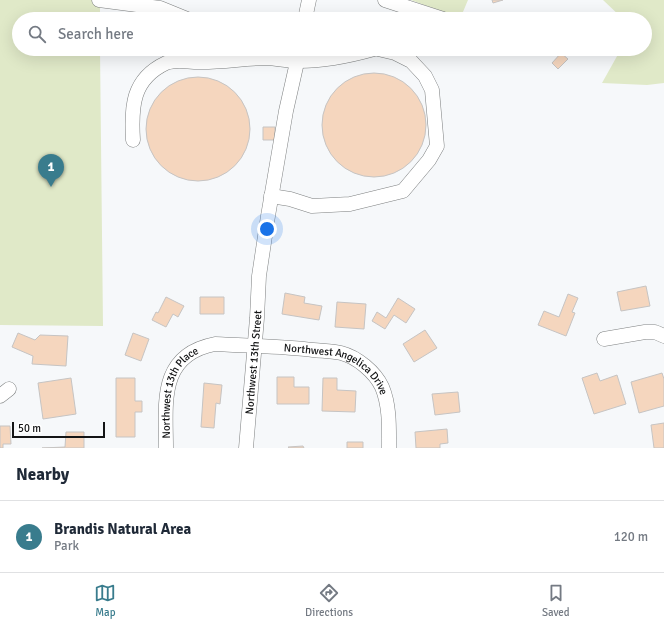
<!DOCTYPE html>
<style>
:root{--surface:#fff;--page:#f6f6f7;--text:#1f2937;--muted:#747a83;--line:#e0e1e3;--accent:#397c8d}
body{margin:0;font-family:Signika,sans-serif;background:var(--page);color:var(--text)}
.scale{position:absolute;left:12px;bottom:10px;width:93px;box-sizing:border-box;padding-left:4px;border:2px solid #131415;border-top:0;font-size:11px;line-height:14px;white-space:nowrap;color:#131415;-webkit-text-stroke:3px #fff;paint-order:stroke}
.you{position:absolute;left:267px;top:229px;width:14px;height:14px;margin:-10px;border:3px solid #fff;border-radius:50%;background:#1a73e8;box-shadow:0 0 0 6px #1a73e833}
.badge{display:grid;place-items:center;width:26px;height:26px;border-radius:50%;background:var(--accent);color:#fff;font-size:13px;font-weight:700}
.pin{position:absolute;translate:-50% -33px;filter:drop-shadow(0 1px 2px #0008)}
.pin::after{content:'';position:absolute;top:21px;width:14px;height:12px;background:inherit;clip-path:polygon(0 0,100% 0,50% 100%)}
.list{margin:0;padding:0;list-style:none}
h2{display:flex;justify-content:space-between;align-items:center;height:52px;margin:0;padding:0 16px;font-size:17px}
h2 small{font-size:13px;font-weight:400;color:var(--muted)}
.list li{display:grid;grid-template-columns:26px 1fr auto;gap:12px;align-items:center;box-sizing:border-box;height:72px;padding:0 16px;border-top:1px solid var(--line)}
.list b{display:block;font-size:15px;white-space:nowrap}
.list p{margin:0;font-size:13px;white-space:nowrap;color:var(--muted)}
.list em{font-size:13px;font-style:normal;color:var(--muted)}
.icon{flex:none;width:22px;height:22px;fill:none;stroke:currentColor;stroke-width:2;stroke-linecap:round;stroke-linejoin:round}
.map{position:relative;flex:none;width:664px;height:448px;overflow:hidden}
.search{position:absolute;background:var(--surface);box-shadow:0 4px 16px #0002;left:12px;right:12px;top:12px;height:44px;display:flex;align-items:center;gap:10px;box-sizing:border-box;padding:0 14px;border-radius:22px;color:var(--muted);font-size:15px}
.sheet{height:124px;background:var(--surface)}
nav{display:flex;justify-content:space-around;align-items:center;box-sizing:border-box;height:56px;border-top:1px solid var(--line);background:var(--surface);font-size:11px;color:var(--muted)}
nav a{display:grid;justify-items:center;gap:2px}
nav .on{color:var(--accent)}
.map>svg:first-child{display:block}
.green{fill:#e0e9c8}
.building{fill:#f5d6be;stroke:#c6c4c3}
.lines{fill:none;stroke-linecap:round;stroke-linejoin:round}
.minor-casing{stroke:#7e8081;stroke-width:15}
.minor{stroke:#fff;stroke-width:14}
.labels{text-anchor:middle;stroke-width:3.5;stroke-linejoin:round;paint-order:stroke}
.street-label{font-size:11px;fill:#131415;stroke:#fff}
</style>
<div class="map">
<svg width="664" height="448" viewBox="0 0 664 448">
<rect width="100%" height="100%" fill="#f6f8fa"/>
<path class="green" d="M0 0H100V19H19V49H100L103 326 0 325Z
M411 0H468L460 19Z
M603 0H664V83L647 85 602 83 621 49H645V19H623Z"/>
<path class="building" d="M492 0H503L493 3Z
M561 53 568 59 558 69 552 63Z
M322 125a52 52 0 1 1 104 0a52 52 0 1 1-104 0Z
M146 129a52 52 0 1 1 104 0a52 52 0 1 1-104 0Z
M263 127H275V140H263Z
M646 286 650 306 621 311 617 292Z
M285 293 305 297 304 303 322 306 319 320 282 314Z
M568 294 578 298 572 312 575 313 566 336 538 325 544 311 559 317Z
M166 297 184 306 178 317 173 314 166 327 152 320 156 312 158 313Z
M200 297H224V314H200Z
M398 298 415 309 406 323 394 315 385 329 372 321 377 312 386 318Z
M337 302 366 304 364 329 335 327Z
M425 330 437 348 414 362 403 344Z
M18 333 35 340 40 335 68 336 66 366 32 364 33 356 12 347Z
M133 333 149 339 141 361 125 355Z
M597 373 600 381 617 375 626 404 594 414 582 378Z
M662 373 664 379V406L639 413 631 382Z
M277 377H294V387H309V404H277Z
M71 378 76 414 43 419 38 383Z
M116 378H135V401H142V412H135V437H116Z
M323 378H337V390L356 391 355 412 322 411Z
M204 383 222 385 220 404 216 403 214 428 201 427Z
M458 392 460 412 435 415 432 394Z
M664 423V448H654L651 425Z
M0 426H10L11 444H3V448H0Z
M447 429 448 443 440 444V448H416L415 432Z
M66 432H84V448H42L65 447Z
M347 442H363V448H347Z
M303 446 304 448H289L288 447Z"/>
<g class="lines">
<g class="minor-casing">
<g id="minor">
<path d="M99 0 160 8 187 19"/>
<path d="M385 0 443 19"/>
<path d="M305 19 309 0"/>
<path d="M133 140C131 107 132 79 166 63 178 58 190 63 202 62 225 62 247 58 269 58 279 59 289 61 299 61 325 61 349 56 374 49"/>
<path d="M271 196 290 199 312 206 350 204 403 191 429 160 437 146 432 90 425 76 411 61 395 53 378 49"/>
<path d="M604 339 645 332H655L664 336"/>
<path d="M0 396 9 389"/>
<path id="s1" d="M166 448C166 403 158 355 215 344 248 346 281 346 313 350 322 351 332 351 341 353 357 357 375 372 382 387 390 406 389 428 389 448"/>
<path id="s2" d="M246 448 257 318 259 276 268 216 286 111 300 49"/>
</g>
</g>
<use href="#minor" class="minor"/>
</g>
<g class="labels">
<g class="street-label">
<text dy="4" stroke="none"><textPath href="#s2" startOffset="86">Northwest 13th Street</textPath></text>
<text dy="4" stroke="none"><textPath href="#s1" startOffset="258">Northwest Angelica Drive</textPath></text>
<text dy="4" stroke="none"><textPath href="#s1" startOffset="60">Northwest 13th Place</textPath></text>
</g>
</g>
</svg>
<div class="scale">50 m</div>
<div class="you"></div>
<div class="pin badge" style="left:51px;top:187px">1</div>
<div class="search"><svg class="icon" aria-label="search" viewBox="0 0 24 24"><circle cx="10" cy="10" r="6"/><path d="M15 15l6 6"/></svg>Search here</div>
</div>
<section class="sheet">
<h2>Nearby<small></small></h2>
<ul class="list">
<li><span class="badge">1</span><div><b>Brandis Natural Area</b><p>Park</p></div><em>120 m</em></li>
</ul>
</section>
<nav>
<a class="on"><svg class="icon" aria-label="map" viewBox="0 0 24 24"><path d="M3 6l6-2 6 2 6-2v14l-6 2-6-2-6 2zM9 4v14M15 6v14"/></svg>Map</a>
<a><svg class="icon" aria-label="directions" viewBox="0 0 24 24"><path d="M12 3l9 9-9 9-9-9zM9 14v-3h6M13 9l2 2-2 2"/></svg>Directions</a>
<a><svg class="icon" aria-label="saved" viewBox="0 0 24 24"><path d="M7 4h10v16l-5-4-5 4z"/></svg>Saved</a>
</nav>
